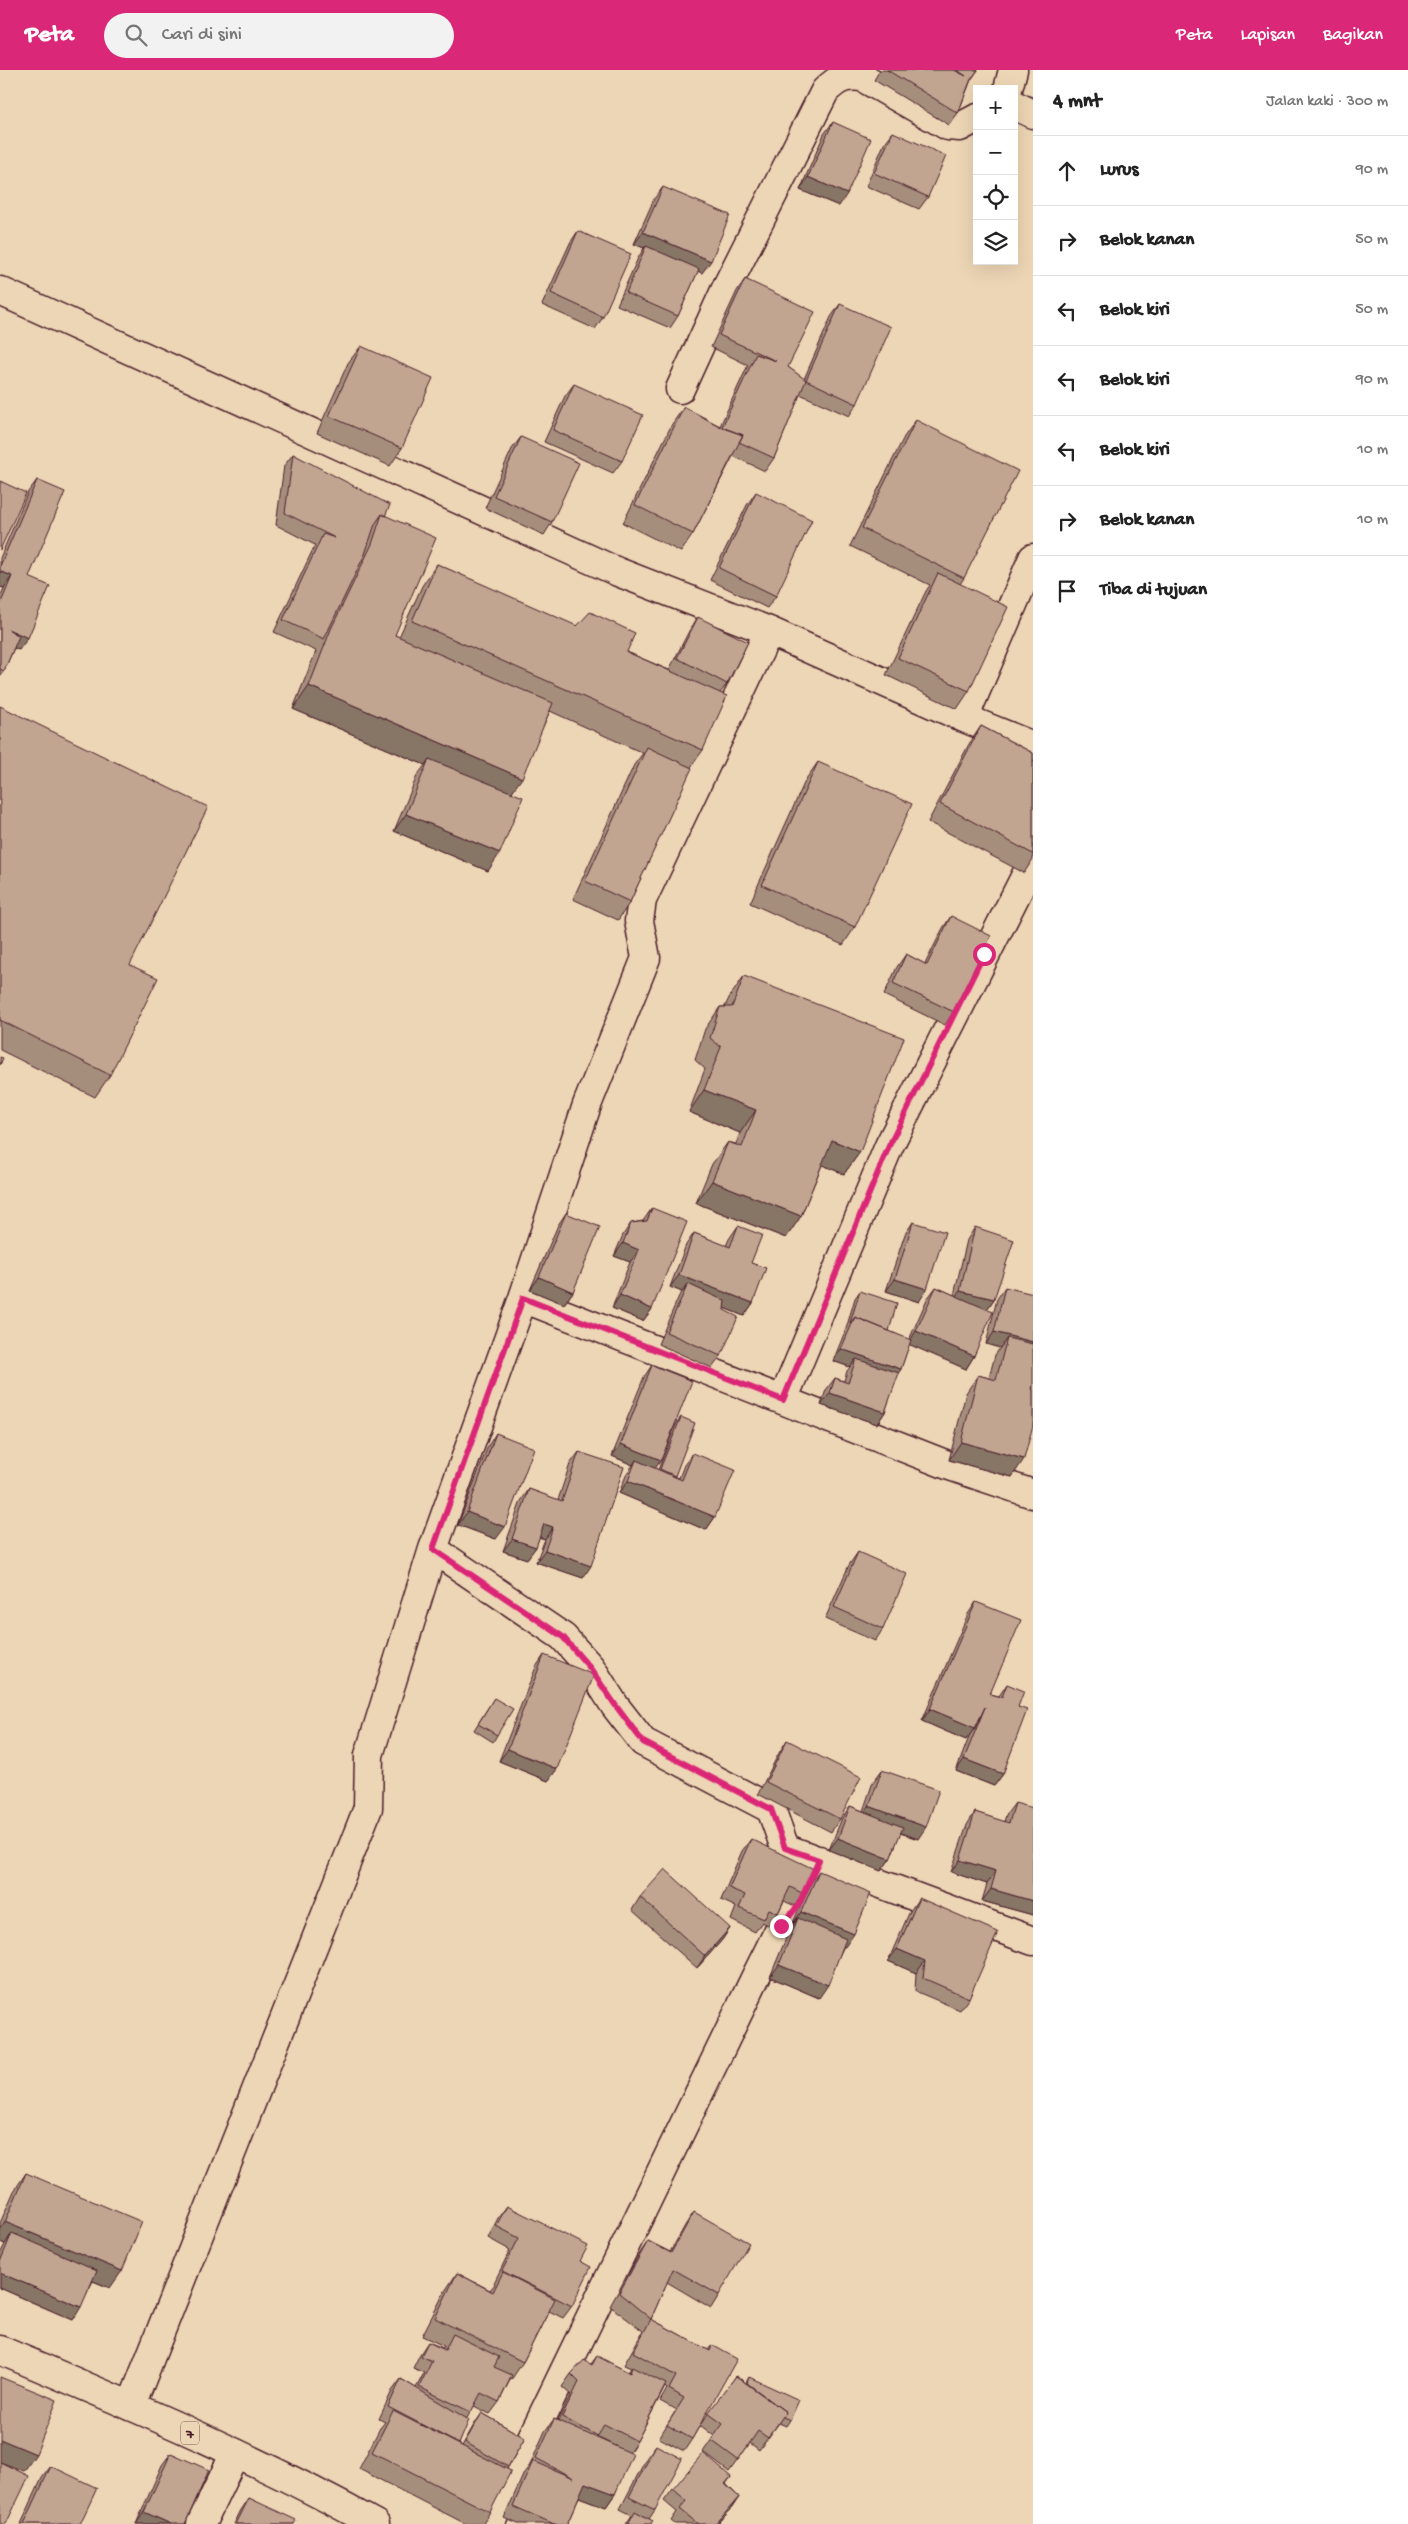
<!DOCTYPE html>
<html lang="id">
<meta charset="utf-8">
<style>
:root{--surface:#fff;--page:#f2f2f2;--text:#222;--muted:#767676;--line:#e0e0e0;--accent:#db2777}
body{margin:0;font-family:"Gochi Hand",sans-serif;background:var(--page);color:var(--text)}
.controls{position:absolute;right:15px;top:15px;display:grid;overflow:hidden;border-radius:0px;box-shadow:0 5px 20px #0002}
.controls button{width:45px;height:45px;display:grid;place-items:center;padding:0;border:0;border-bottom:1px solid var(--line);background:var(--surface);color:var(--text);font:25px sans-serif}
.stop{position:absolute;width:15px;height:15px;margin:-11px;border:4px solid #db2777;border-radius:50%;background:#fff}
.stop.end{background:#db2777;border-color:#fff;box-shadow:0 1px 5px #0008}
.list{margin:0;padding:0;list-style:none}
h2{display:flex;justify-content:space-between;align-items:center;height:65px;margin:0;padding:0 20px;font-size:21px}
h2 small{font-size:16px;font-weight:400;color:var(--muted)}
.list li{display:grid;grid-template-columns:32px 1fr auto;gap:15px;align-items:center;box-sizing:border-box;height:70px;padding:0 20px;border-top:1px solid var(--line)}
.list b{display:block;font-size:19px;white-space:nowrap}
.list em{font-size:16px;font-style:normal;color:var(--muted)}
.icon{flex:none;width:28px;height:28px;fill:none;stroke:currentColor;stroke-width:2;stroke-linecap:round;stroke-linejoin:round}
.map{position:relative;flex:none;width:1033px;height:2454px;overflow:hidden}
header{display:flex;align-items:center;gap:30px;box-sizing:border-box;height:70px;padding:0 25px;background:var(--accent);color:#fff}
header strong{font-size:24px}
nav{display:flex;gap:28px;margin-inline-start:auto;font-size:18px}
.search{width:350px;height:45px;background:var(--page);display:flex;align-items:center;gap:12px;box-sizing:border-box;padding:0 18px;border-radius:28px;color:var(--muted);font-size:19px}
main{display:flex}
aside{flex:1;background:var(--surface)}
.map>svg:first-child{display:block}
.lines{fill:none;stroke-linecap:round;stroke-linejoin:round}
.minor-casing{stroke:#4a1f2b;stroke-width:31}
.highway-casing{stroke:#4a1f2b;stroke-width:31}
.minor{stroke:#edd6b5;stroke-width:28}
.highway{stroke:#edd6b5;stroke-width:28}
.wall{fill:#a68e7d;stroke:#4a1f2b;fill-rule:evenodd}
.shaded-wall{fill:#877466;stroke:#4a1f2b}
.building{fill:#c1a591;stroke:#4a1f2b}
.route{stroke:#db2777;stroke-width:6}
.labels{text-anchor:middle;stroke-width:4;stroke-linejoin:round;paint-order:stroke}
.shield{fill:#edd6b5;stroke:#7b5654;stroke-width:1}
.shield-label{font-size:14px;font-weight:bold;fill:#4a1f2b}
</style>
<header>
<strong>Peta</strong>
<div class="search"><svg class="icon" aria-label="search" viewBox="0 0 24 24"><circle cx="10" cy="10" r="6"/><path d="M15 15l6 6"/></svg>Cari di sini</div>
<nav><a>Peta</a><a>Lapisan</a><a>Bagikan</a></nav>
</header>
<main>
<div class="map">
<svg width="1033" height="2454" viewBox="0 0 1033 2454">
<rect width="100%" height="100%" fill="#edd6b5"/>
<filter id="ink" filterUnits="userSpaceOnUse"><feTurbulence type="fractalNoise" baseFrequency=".02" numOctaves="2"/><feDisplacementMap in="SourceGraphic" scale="10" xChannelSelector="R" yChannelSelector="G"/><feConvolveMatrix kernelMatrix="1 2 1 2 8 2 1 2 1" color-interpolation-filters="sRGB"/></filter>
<g filter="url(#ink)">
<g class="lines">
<g class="minor-casing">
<path id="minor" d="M1008 19 1013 0
M1014 35 1033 44
M0 221 618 502 769 561 964 648 1033 676
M680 319 728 214 825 21C837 9 844 5 862 7L948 56 960 57 977 48
M964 648 1033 488
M523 1228 950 1396 1033 1424
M783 1330 889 1076 1033 791
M433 1479 563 1567 591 1598 615 1636 643 1672 771 1739 785 1778 1033 1871
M131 2336 368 1738 369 1685 433 1479 523 1228 587 1035 646 888 639 851 642 830 769 561
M201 2454 235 2383
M490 2454 757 1904 781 1856 798 1836 819 1790"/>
</g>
<g class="highway-casing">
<path id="highway" d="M0 2280C127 2334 255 2387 375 2454"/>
</g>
<use href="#minor" class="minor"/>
<use href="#highway" class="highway"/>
</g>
<path class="wall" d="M880 0H978L971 10 958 43 949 55 874 10Z
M833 52 839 136 800 120 824 64Z
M893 62 928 127 919 139 866 116 884 74Z
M663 117 702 203 698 201 678 246 670 258 617 235 638 188 644 178 634 174 654 129Z
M578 161 603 247 595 259 542 235 570 173Z
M745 209 788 297 804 309 831 247 840 234 857 334 849 346 800 324 774 388 765 401 733 386 693 464 681 482 623 453 672 354 684 337 720 356 748 295 711 277 737 221Z
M361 276 402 378 390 396 317 363 348 293Z
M574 314 622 391 613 403 544 372 565 326Z
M916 350 964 508 960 514 969 621 957 639 886 605 926 521 930 515 850 476 904 367Z
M521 367 552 452 544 465 485 438 512 379Z
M293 384 385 446 395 565 399 567 422 516 437 494 627 582 669 600 690 559 698 547 727 614 720 623 703 680 691 697 630 832 618 850 573 829 634 695 643 683 550 641 512 722 488 801 394 761 417 706 425 695 293 639 316 581 274 562 315 475 276 455 284 396Z
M37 410 29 507 19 580 14 578 4 601 0 606V527L4 518 0 517V488L28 422Z
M756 422 776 526 767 538 710 510 747 435Z
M0 636 110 1005 95 1027 0 980Z
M981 656 1033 683V789L1024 803 928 752 969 674Z
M818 692 855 857 843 875 750 833 806 709Z
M951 846 954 942 945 955 884 925 897 897 906 884 925 894 943 858Z
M744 906 860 1082 844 1104 822 1095 801 1146 786 1168 696 1133 712 1094 728 1072 736 1074 740 1063 689 1042 705 999 695 990 705 959 720 937H725L729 928Z
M652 1138V1239L643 1251 612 1238 630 1192 614 1186 623 1165 631 1153 643 1151Z
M566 1143 573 1222 564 1234 530 1220 558 1155Z
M913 1152 919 1232 886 1221 905 1164Z
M738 1156 751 1193 753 1233 744 1246 724 1238 721 1286 712 1298 658 1274 679 1226 682 1222 670 1217 686 1175 694 1163 726 1176 729 1169Z
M975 1157 994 1229 987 1239 974 1286 966 1299 909 1274 901 1299 898 1303 885 1342 877 1354 821 1335 826 1320 835 1308 844 1311 847 1301 850 1297 833 1291 846 1259 855 1228 860 1221 889 1261 909 1270 927 1229 936 1217 954 1225 967 1170Z
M1005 1217 1033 1315V1355L1012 1407 949 1390 966 1323 978 1305 989 1308 995 1285 1000 1278 986 1274 997 1229Z
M652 1295 655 1398 658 1400 676 1354 681 1347 674 1406 679 1408 684 1395 693 1383 715 1447 706 1460 619 1423 627 1403 633 1395 612 1386 644 1307Z
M496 1363V1469L458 1455 488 1376Z
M579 1382 583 1508 536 1492 545 1469 539 1467 536 1477 527 1489 503 1481 521 1431 529 1419 558 1430 570 1394Z
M858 1482 883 1559 875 1571 825 1549 849 1495Z
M976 1532 990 1624 999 1626 1007 1614 1018 1637 1003 1704 994 1716 956 1701 971 1662 966 1670 922 1651 968 1544Z
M544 1585 557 1699 548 1711 499 1691 536 1597Z
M494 1628 497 1665 493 1672 474 1660Z
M787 1670 840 1749 831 1762 758 1724 779 1683Z
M882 1700 918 1769 900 1763 890 1789 881 1801 829 1780 842 1748 850 1736 863 1741 873 1712Z
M1015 1733 1033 1845 982 1831 987 1814 951 1802 967 1755 975 1742 1004 1752 1006 1745Z
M751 1769 804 1824 795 1836 784 1831 778 1843 770 1856 762 1852 755 1862 731 1850 736 1837 721 1830 742 1781Z
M819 1801 845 1877 844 1876 819 1928 770 1907 789 1861 793 1855H792L810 1813Z
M640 1827 730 1858 722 1870 697 1898 632 1840Z
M919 1828 969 1928 960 1940 915 1921 916 1903 888 1891 910 1841Z
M26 2103 110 2218 93 2211 73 2250 0 2218V2184L5 2174 0 2172V2153L14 2121Z
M507 2136 580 2191 572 2236 563 2248 549 2241 523 2292 511 2310H510L499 2332 490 2344 474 2336 467 2348 459 2374 462 2376 474 2355 482 2343 525 2368 507 2399 490 2442 482 2454H466L359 2399 380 2358 385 2352 379 2349 392 2321 401 2309 416 2318 424 2303 413 2298 420 2284 428 2272 443 2278 444 2276 422 2266 445 2221 457 2203 490 2220 495 2214 494 2213 510 2180 488 2168 498 2148Z
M694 2142 719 2225 711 2238 667 2212 651 2249 708 2280 712 2275 700 2355 736 2306 746 2313 749 2307 790 2350 786 2356 779 2353 759 2380 750 2373 729 2402 703 2382 714 2366 700 2355 692 2369 684 2381 659 2368 676 2340 660 2331 667 2319 665 2317 637 2371 629 2383 615 2424 606 2437 579 2427 567 2454H518L504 2448 524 2403 530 2395 545 2361 554 2349 558 2351 571 2325 562 2317 571 2304 591 2294 597 2286 628 2302 631 2298 624 2295 643 2261 610 2236 640 2183 648 2171 670 2182 686 2154ZM597 2367 611 2374 618 2378 597 2368Z
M656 2375 655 2440 649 2449 651 2454H626L632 2445 620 2439 647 2387Z
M171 2383 185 2454H136L162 2395Z
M51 2396 80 2454H21L42 2408Z
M731 2407 726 2414 739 2427 731 2439 718 2454H675L671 2451 677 2442 664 2431 673 2419Z
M249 2428 294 2454H234L241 2440Z"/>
<path class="shaded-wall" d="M808 107 847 124 839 136 800 120Z
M643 162 711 191 702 203 645 179 646 176 644 178 634 174Z
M0 501 12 506 4 518 0 517Z
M8 559 28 568 19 580 0 572Z
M309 616 522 708 506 730 429 689 425 695 293 639Z
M406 744 500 783 488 801 394 761Z
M704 1020 756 1040 740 1063 689 1042Z
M832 1070 860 1082 844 1104 816 1092Z
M712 1111 801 1146 786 1168 696 1133Z
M623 1173 639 1180 630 1192 614 1186Z
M679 1205 753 1233 744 1246 684 1222 688 1214 682 1222 670 1217Z
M539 1207 573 1222 564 1234 530 1220Z
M895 1209 927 1219 919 1232 886 1221Z
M960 1221 994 1229 986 1241 952 1234Z
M620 1225 652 1239 643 1251 612 1238Z
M916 1261 974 1286 966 1299 908 1274Z
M994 1262 1033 1272V1281L1007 1268 1000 1278 986 1274Z
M841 1279 901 1299 893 1311 856 1289 850 1297 833 1291Z
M830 1323 885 1342 877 1354 821 1335Z
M961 1372 1024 1389 1012 1407 949 1390Z
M621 1374 661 1390 652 1403 636 1390 633 1395 612 1386Z
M628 1411 715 1447 706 1460 619 1423Z
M467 1442 505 1457 496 1469 458 1455Z
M544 1454 553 1457 545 1469 535 1466Z
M512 1469 536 1477 527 1489 503 1481Z
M545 1480 591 1496 583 1508 536 1492Z
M930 1639 975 1658 966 1670 922 1651Z
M508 1679 557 1699 548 1711 499 1691Z
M964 1689 1003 1704 994 1716 956 1701Z
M869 1736 926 1757 918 1769 860 1748Z
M838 1768 890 1789 881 1801 829 1780Z
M960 1790 996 1801 987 1814 951 1802Z
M991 1819 1033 1831V1845L982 1831Z
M801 1842 854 1864 845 1877 795 1856 798 1848 793 1855H792Z
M730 1858 722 1870 697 1898 705 1886Z
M897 1879 925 1891 916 1903 888 1891Z
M779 1895 828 1915 819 1928 770 1907Z
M5 2152 122 2201 110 2218 7 2175 12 2163 5 2174 0 2172V2160Z
M0 2203 81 2237 73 2250 0 2218Z
M0 2369 36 2384 24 2401 0 2392Z
M585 2413 615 2424 606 2437 576 2426Z
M739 2427 731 2439 718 2454H716Z
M144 2442 171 2454H136Z"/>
<path class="building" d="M887 0H954L966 6 957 0H978L971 9 958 43Z
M833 52 871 69 847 124 808 107Z
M893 62 946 86 928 127 874 103Z
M663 117 730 145 711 191 643 162Z
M578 161 631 184 603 247 551 223Z
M646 176 699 199 678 246 626 223Z
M745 209 815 242 788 297 806 310 774 388 739 372 743 365 722 357 756 284 776 291 719 265Z
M840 234 891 257 857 334 806 310Z
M361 276 433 308 402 378 329 346Z
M574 314 643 345 622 391 553 360Z
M684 337 723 358 743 365 693 464 635 435Z
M916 350 1018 401 964 508 862 458Z
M521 367 579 393 552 452 494 426Z
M293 384 390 435 385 446 382 444 375 454 365 484 324 569 283 550 323 464 335 468 285 443Z
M37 410 65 422 29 507 50 516 28 568 8 559 19 566 4 601 0 599V535L12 506 0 501V496Z
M0 411 26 423 0 480Z
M756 422 812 450 776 526 719 498Z
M382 444 436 468 395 565 553 633 522 708 309 616 331 559 372 474Z
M437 494 577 556 590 542 635 563 627 582 727 626 703 680 412 551Z
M938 503 1008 537 969 621 898 588Z
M698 547 748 572 727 614 677 588Z
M0 636 208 737 130 895 158 908 110 1005 0 950Z
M981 656 1033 683V784L940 734Z
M647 677 692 698 630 832 585 811Z
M429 689 523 727 500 783 406 744Z
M818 692 912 734 855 857 762 815Z
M951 846 991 866 954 942 893 913 906 884 927 895Z
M744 906 904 968 860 1082 832 1070 801 1146 712 1111 728 1072 742 1077 756 1040 704 1020 721 977 710 968 720 937H732Z
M0 987 3 988 0 995Z
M652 1138 687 1152 652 1239 620 1225 639 1180 623 1173 631 1153 647 1151Z
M566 1143 600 1157 573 1222 539 1207Z
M913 1152 945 1162 927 1219 895 1209Z
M738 1156 762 1165 751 1193 766 1198 753 1233 679 1205 694 1163 730 1177Z
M975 1157 1014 1170 994 1229 960 1221Z
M688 1214 725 1231 724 1240 738 1247 721 1286 666 1262Z
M936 1217 993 1242 974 1286 916 1261Z
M1005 1217 1033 1224V1272L994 1262Z
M860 1221 897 1233 889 1261 855 1247 850 1253Z
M855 1247 911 1270 901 1299 841 1279Z
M1007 1268 1033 1274V1315L1032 1319 1033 1320V1355L1024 1389 961 1372 978 1305 996 1310Z
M856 1289 899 1303 885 1342 830 1323 835 1308 848 1313Z
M652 1295 692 1311 661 1390 621 1374Z
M681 1347 695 1353 675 1406 660 1399Z
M496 1363 534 1378 505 1457 467 1442Z
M579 1382 624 1397 591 1496 545 1480 553 1457 544 1454 536 1477 512 1469 529 1419 562 1431Z
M693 1383 735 1400 715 1447 628 1411 636 1390 682 1410Z
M858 1482 907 1504 883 1559 834 1537Z
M976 1532 1021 1550 990 1624 1002 1627 1007 1614 1024 1621 1018 1637 1027 1640 1003 1704 964 1689 985 1637 975 1658 930 1639Z
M544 1585 594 1605 557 1699 508 1679Z
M494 1628 513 1639 497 1665 478 1654Z
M787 1670 861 1707 840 1749 766 1712Z
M882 1700 939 1720 926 1757 869 1736Z
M1015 1733 1033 1738V1831L991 1819 996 1801 960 1790 975 1742 1009 1753Z
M850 1736 903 1757 890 1789 838 1768Z
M751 1769 816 1800 804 1824 790 1817 778 1843 769 1839 764 1849 739 1838 745 1825 729 1818Z
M665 1799 730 1858 705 1886 640 1827Z
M819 1801 871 1823 854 1864 801 1842Z
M919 1828 998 1862 969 1928 923 1908 925 1891 897 1879Z
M798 1848 846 1869 828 1915 779 1895Z
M26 2103 142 2152 122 2201 5 2152Z
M507 2136 588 2176 580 2191 591 2197 572 2236 502 2201 519 2168 496 2156Z
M694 2142 749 2173 719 2225 673 2199 651 2249 710 2281 712 2275 737 2289 692 2369 667 2355 684 2328 669 2319 676 2306 633 2282 651 2249 619 2223 648 2171 671 2183Z
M12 2163 97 2200 81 2237 0 2203V2192Z
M503 2202 555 2229 523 2292 435 2248 457 2203 493 2222Z
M453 2264 499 2287 494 2297 512 2305 499 2332 481 2323 471 2342 419 2317 432 2291 421 2286 428 2272 445 2280Z
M597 2286 630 2303 632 2297 666 2314 637 2371 604 2354 598 2366 562 2347 579 2312 571 2304 584 2290 592 2295Z
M736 2306 786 2342 768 2368 758 2361 738 2390 711 2370 723 2354 708 2343Z
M0 2307 57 2330 36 2384 0 2369Z
M749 2307 799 2330 790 2350 783 2347 786 2342 747 2313Z
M401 2309 469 2350 459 2374 388 2337Z
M393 2341 511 2401 490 2442 372 2382Z
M482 2343 525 2368 508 2397 465 2372Z
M554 2349 633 2384 615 2424 585 2413 567 2454H554L513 2436 533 2391 573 2408 536 2388Z
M656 2375 682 2389 655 2440 629 2427Z
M171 2383 209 2400 185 2454H171L144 2442Z
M703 2383 731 2407 725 2414 739 2427 716 2454H698L680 2439 687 2431 673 2419Z
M0 2392 29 2406 6 2454H0Z
M51 2396 97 2418 80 2454H24Z
M249 2428 296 2450 294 2454H236Z
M635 2441 653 2451 651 2454H628Z"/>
</g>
<g class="lines" filter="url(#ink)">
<path class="route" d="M781 1856 798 1836 819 1790 785 1778 771 1739 643 1672 616 1636 590 1598 563 1567 433 1479 523 1228 783 1330 889 1076 984 884"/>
</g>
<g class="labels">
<rect class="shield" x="181" y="2351.5" width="18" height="23" rx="4"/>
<g class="shield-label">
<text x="190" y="2368">7</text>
</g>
</g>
</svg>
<div class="controls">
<button>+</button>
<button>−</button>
<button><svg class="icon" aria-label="locate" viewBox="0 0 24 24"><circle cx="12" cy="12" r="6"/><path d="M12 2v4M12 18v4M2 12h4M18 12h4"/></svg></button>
<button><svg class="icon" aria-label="layers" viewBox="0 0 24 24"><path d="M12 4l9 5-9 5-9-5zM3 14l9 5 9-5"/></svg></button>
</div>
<div class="stop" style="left:984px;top:884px"></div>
<div class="stop end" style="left:781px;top:1856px"></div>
</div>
<aside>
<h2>4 mnt<small>Jalan kaki · 300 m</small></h2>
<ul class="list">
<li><svg class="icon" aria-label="ahead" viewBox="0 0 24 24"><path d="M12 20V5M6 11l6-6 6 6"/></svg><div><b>Lurus</b></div><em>90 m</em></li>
<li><svg class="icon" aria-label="right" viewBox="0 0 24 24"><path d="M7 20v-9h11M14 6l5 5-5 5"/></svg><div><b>Belok kanan</b></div><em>50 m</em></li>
<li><svg class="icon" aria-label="left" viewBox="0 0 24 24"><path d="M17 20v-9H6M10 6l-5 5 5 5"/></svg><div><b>Belok kiri</b></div><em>50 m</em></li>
<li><svg class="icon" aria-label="left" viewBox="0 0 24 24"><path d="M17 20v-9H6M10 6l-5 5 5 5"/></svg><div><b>Belok kiri</b></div><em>90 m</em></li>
<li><svg class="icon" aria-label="left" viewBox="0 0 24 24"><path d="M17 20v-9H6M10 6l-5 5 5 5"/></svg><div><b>Belok kiri</b></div><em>10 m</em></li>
<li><svg class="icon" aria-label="right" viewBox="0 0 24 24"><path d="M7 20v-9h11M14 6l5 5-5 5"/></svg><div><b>Belok kanan</b></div><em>10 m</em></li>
<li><svg class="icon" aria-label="arrive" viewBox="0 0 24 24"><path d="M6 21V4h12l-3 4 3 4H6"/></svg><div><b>Tiba di tujuan</b></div></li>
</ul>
</aside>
</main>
